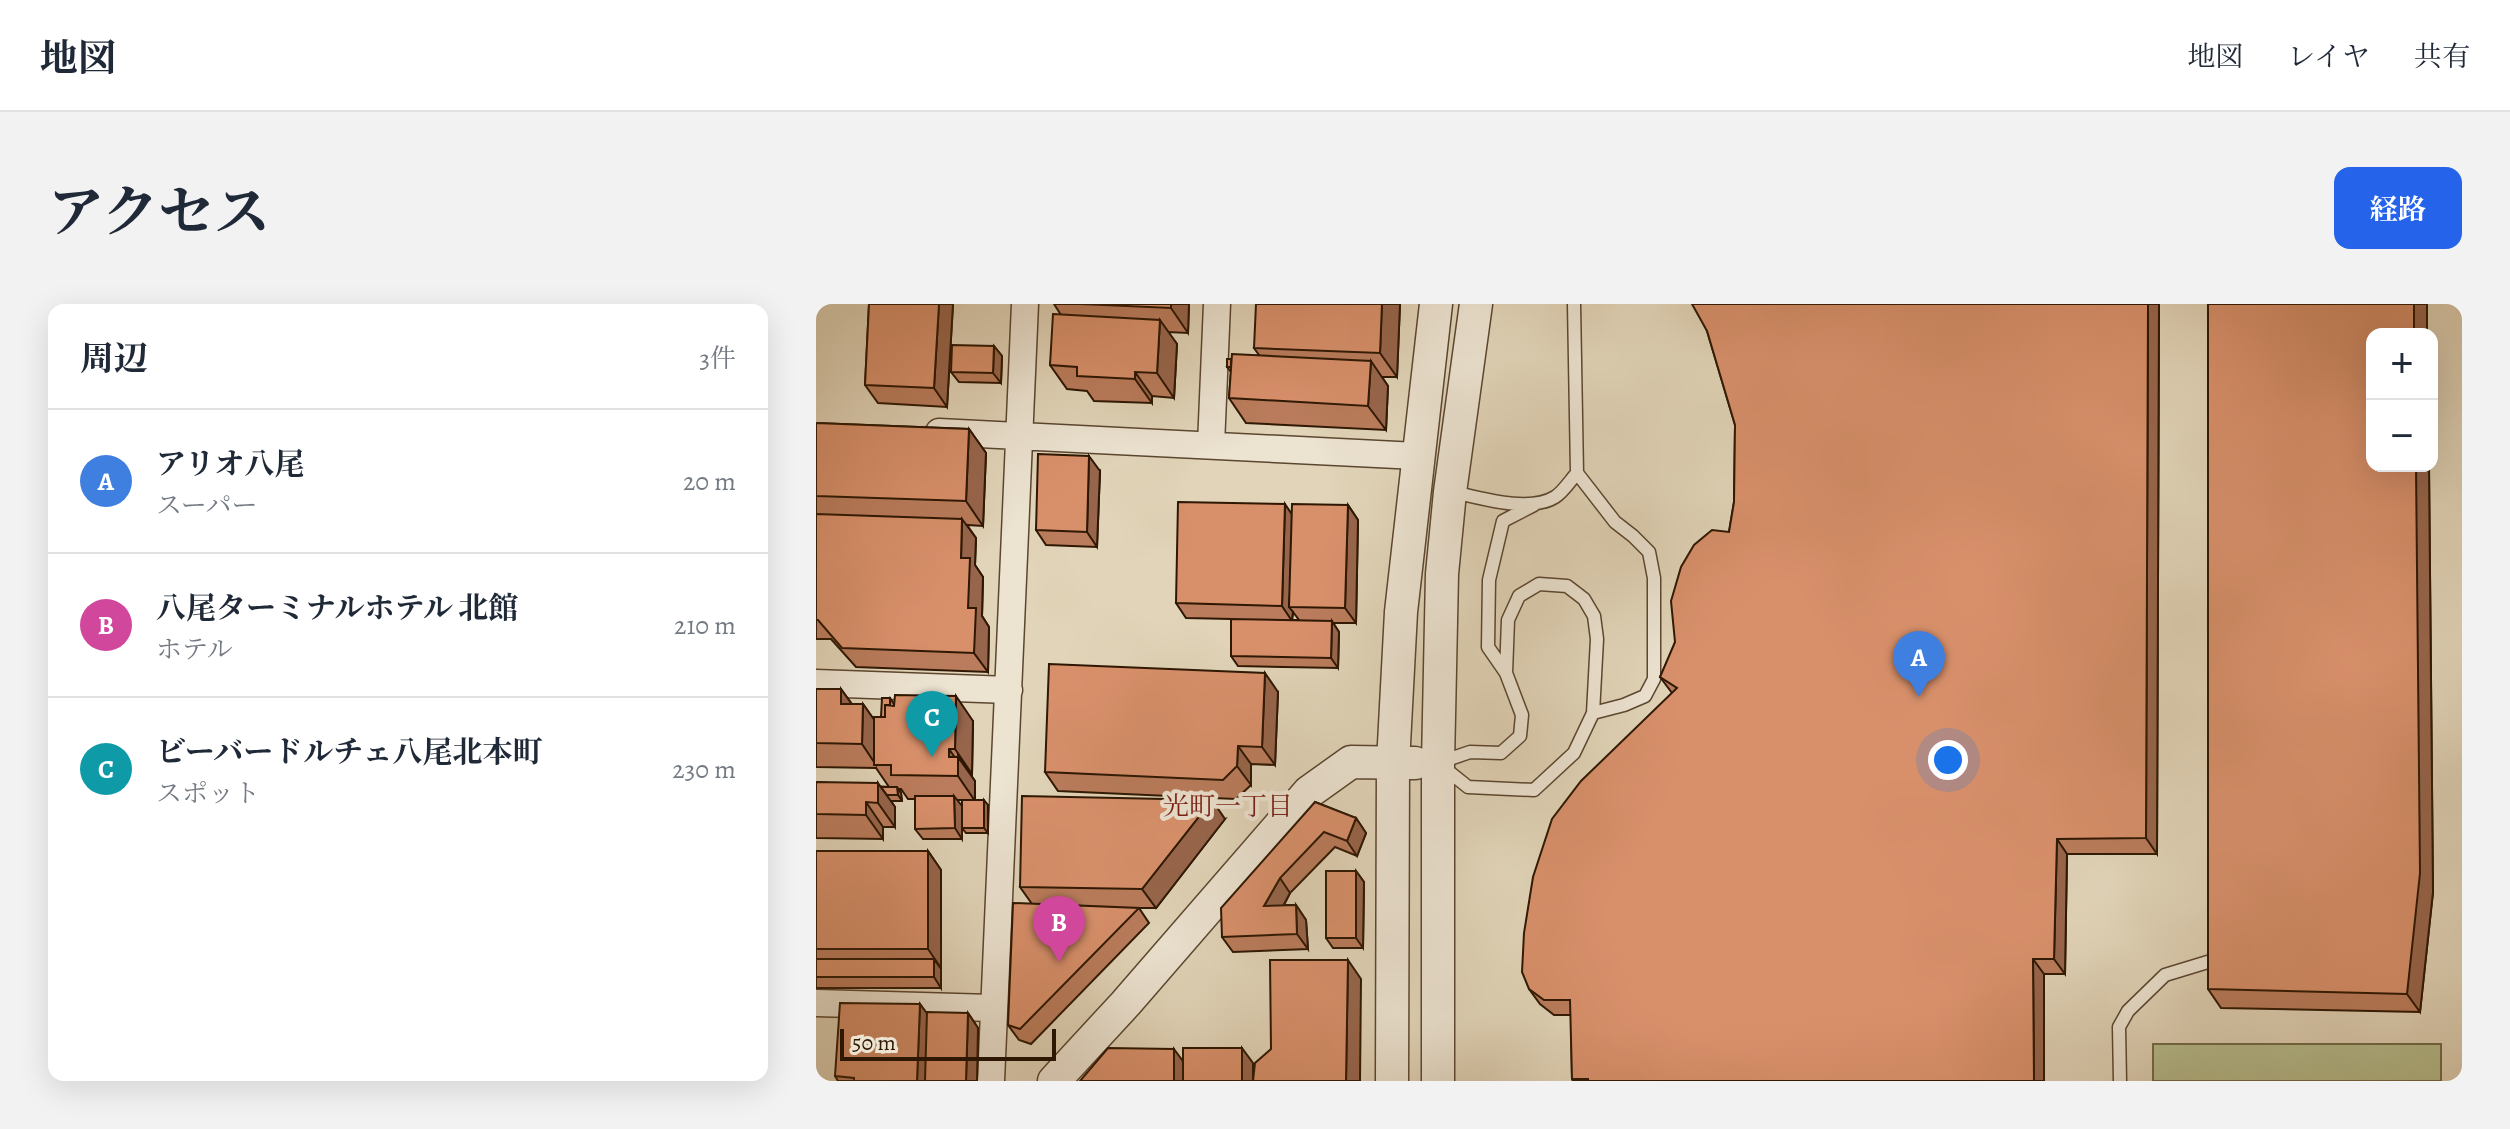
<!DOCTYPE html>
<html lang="ja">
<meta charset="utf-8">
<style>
:root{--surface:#fff;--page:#f2f2f3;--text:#1f2937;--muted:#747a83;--line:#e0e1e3;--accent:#2563eb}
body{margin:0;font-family:Alegreya,"Noto Serif JP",serif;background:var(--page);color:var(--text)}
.controls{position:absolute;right:24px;top:24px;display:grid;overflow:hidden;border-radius:16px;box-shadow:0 8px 32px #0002}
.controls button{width:72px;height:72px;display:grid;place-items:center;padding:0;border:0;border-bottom:2px solid var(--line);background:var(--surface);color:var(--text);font:40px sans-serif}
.scale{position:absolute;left:24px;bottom:20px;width:216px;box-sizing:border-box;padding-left:8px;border:4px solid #2e1703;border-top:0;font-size:22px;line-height:28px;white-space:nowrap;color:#2e1703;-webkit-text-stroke:6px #ece3d1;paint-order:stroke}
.you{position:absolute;left:1132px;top:456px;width:28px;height:28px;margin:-20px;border:6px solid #fff;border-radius:50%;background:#1a73e8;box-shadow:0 0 0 12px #1a73e833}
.badge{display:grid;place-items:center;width:52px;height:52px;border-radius:50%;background:var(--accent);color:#fff;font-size:26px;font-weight:700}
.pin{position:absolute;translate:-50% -66px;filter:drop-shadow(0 2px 4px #0008)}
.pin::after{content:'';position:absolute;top:42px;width:28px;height:24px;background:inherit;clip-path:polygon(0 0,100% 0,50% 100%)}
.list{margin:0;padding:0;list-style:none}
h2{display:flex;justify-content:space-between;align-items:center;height:104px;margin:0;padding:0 32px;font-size:34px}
h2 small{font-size:26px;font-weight:400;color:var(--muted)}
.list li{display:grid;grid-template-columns:52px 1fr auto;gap:24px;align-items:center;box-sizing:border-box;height:144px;padding:0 32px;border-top:2px solid var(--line)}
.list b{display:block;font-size:30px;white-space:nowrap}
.list p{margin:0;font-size:26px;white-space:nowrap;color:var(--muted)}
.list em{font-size:26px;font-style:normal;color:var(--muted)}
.map{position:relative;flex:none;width:1646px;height:777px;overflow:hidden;border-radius:16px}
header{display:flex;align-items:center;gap:48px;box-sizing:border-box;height:112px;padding:0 40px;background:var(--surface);border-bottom:2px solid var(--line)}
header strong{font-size:38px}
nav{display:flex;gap:44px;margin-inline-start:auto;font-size:28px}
.intro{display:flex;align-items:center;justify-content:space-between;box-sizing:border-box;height:192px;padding:0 48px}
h1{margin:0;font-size:56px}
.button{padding:20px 36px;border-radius:16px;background:var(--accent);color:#fff;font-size:28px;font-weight:700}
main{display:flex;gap:48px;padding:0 48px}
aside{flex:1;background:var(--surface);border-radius:16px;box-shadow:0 8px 32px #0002}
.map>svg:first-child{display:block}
.green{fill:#b6bc8d;stroke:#726a48;stroke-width:2}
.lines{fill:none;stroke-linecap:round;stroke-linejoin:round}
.service-casing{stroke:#5b4630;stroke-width:15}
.minor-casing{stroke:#5b4630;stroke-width:29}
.tertiary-casing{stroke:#5b4630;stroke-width:35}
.service{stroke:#ece3d1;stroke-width:12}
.minor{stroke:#ece3d1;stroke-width:26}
.tertiary{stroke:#ece3d1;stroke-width:32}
.wall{fill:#ba7c5c;stroke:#2e1703;stroke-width:2;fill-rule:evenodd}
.shaded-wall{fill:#97654b;stroke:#2e1703;stroke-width:2}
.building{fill:#d8906b;stroke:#2e1703;stroke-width:2}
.labels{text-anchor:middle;stroke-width:8;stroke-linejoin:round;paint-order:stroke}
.neighbourhood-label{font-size:26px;fill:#7a1f14;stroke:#ece3d1}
</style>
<header>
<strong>地図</strong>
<nav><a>地図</a><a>レイヤ</a><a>共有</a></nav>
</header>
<div class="intro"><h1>アクセス</h1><a class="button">経路</a></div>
<main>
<aside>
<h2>周辺<small>3件</small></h2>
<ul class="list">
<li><span class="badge" style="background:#3f7fe0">A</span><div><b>アリオ八尾</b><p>スーパー</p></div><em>20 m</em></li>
<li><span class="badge" style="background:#d1479c">B</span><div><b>八尾ターミナルホテル 北館</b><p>ホテル</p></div><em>210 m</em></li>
<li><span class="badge" style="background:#0f9aa8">C</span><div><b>ビーバードルチェ八尾北本町</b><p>スポット</p></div><em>230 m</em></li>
</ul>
</aside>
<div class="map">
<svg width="1646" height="777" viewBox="0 0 1646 777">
<rect width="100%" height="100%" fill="#e1d4b8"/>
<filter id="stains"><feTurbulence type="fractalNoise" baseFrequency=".0025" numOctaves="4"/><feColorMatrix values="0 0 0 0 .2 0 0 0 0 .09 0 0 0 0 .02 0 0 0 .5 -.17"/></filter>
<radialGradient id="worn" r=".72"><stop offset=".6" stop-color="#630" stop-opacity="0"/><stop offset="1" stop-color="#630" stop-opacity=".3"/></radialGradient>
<path class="green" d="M1337 740H1625V777H1337Z"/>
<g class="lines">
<g class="service-casing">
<path id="service" d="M758 0 761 169 799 218 817 232 833 248 838 274V375L829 392 808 401 777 409
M637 188C665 194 713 209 739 193 747 188 754 177 761 169
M723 280 751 282 768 295 778 312 781 335 777 409 758 449 718 486 652 483 622 459 654 448 685 449 704 432 706 411 690 369 692 316 703 292Z
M690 369 672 343 673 276 687 217 718 201
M1304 777 1303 723 1312 707 1349 671 1395 657"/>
</g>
<g class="minor-casing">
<path id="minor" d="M123 128 601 152
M395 141 401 0
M0 379 193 386
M0 699 176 704
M175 777 209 0"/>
</g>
<g class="tertiary-casing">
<path id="tertiary" d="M238 777 310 699 493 488 535 458 599 459
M576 777 577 459 585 308 620 0
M622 777V459L626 270 634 188 660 0"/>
</g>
<use href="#service" class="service"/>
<use href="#minor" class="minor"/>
<use href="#tertiary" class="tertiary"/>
</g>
<path class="wall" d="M53 0H137L131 103 62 99 49 81Z
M238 0H373L372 29 352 28 361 40 358 94 336 92V99L278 97 271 87 251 85 234 61 245 11Z
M584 0 581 73H566L572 82 570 126 430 119 413 94 415 68 411 63 443 51 438 44Z
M1343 0 1341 550H1251L1249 670H1228V777H757L756 775 755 711H738L724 700 713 685 856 389 844 373 913 228 918 198 919 121 891 27Z
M1392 0H1611V30L1556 162H1613L1617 588 1604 708 1405 704 1392 685Z
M178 42 186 52 185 79 143 78 135 68Z
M0 119 153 125 170 149 167 222 151 221 160 234 159 261 167 273 166 312 173 323 172 368 40 363 15 335H0Z
M284 167 281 243 230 241 220 226Z
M532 201 542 216 540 319H517L523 328 522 364 422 362 415 352V315L370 314 360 299 476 211ZM477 308 483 316H476Z
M0 385H25L36 400H47L58 416 65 413 74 394 78 400 157 417 156 470H154L159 477V496L172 501V529H150L146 524V535H107L99 525V495H92L85 485H83L85 489 86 497H75L79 503V523H67V535L0 534V478L73 483 60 464 0 463ZM141 496H146V516Z
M462 388 459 461 435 460V481L420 495 242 487 229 468Z
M499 498 540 514 550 529 541 552 519 543 474 589 468 601H480L490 616 492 645 417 648 406 633Z
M409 515 340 604H315H323L333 619 215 740 203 736 192 721 216 600 204 583Z
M0 547H112L125 566V684H0Z
M540 567 548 578 547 644H517L510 634Z
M104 700 111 710 152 709 162 724 161 777H22L19 772Z"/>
<path class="shaded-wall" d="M123 0H137L131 103 118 84Z
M355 0H373L372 29 355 4Z
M566 0H584L581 73 564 49Z
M1332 0H1343L1341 550 1330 534Z
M1598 0H1611V30H1598Z
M344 16 361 40 358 94 341 69Z
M178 42 186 52 185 79 177 69Z
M555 57 572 82 570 126 552 102Z
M319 68 336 92V99L319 75Z
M153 125 170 149 167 222 150 197Z
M273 152 284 167 281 243 271 228Z
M1600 162H1613L1617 588 1604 708 1591 690Z
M469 200 479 215 473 303 477 308 476 317 466 302Z
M532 201 542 216 540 319 529 304Z
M146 215 160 234 159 261 167 273 166 312 173 323 172 368 158 349 145 254Z
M516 317 523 328 522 364 515 354Z
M449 369 462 388 459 461 446 443Z
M25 385 42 409 25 400Z
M140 392 157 417 156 470 139 445Z
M47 400 64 424 60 461 46 440Z
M422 442 435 460V481L421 462Z
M133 445 142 458V453L159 477V497L142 472 133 453Z
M62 479 79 503V523L62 499Z
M81 483 85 489 86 497 82 491Z
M138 492 146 502V535L139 524Z
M168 496 172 501V529L168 524Z
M396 496 409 515 340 604 326 585Z
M50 498 67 523V535L50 511Z
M540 514 550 529 541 552 531 537Z
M1241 535 1251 550 1249 670 1238 655Z
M112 547 125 566V664L112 645Z
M540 567 548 578 547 644 540 634Z
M464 574 474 589 459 617 448 602Z
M480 601 490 616 492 645 481 630Z
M118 655 125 665V684L118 673Z
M1217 655 1228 670V777H1218Z
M532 656 545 675 544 777H530Z
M104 700 118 719 115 777H101Z
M152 709 162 724 161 777H150Z
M426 744 437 759V777H426Z
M358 745 369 760 368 777H358Z"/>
<path class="building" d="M53 0H123L118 84 49 81Z
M265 0H355V4Z
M440 0H566L564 49 438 44Z
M876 0H1332L1330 534 1241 535 1238 655H1217L1218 777H772V775H756L754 696H728L713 685 706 668 708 629 717 573 736 515 765 477 861 384 844 373 859 338 855 297 865 263 878 241 896 226 913 228 918 198 919 121 891 27Z
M1392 0H1598V30H1556V162H1600L1604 569 1591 690 1392 685Z
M237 10 344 16 341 69 319 68V75L261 72V63L234 61Z
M136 41 178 42 177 69 135 68Z
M416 50 555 57 552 102 413 94Z
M411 55H415V63H411Z
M0 119 153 125 150 197 0 192Z
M222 150 273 152 271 228 220 226Z
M362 198 469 200 466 302 360 299Z
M476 200 532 201 529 304 473 303Z
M0 210 146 215 145 254H154L152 304H160L158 349 26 344 2 316H0Z
M415 315 516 317 515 354 415 352Z
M233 360 449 369 446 443 422 442 421 462 407 476 229 468Z
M0 385H25V400H47L46 440 0 439Z
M79 391 140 392 139 445H133V453H142V472L75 471V461H58V413H69V401L78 402Z
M66 394H74V401H69V413H65Z
M0 478 62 479V499L50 498V511L0 510Z
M65 483H81L82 491H71Z
M99 492H138L139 524 99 525Z
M206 492 396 496 326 585 204 583Z
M146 496H168V524H146Z
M499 498 540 514 531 537 508 528 464 574 448 602 480 601 481 630 406 633 405 604Z
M0 547H112V645H0Z
M510 567H540V634H510Z
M197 599 323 604 204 725 192 721Z
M0 655H118V673H0Z
M454 656H532L530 777H437L439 759 455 745Z
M24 699 104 700 101 777H38V774L19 772Z
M111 708 152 709 150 777H109Z
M292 744 358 745V777H264Z
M367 744H426V777H367Z"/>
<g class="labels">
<g class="neighbourhood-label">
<text x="412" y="511">光町一丁目</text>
</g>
</g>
<rect width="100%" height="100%" filter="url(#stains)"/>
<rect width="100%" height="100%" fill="url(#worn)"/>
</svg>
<div class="controls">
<button>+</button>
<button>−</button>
</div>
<div class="scale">50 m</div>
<div class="you"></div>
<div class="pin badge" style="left:1103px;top:393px;background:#3f7fe0">A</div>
<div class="pin badge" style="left:243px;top:658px;background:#d1479c">B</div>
<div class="pin badge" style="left:116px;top:453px;background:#0f9aa8">C</div>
</div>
</main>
